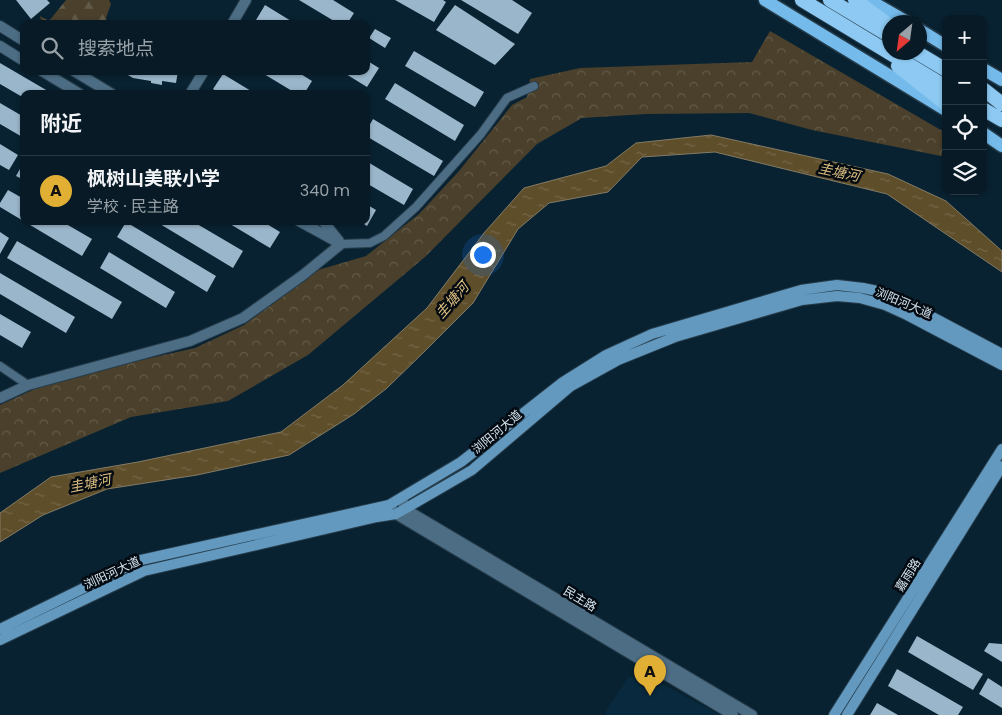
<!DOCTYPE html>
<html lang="zh">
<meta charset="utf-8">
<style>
:root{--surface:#071a25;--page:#10232d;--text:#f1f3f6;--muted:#98a1a7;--line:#283842;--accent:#e1af34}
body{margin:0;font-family:Poppins,"Noto Sans SC",sans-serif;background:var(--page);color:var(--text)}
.controls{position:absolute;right:15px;top:15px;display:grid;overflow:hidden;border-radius:10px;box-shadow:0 1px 4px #0004}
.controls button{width:45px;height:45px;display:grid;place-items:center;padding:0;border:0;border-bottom:1px solid var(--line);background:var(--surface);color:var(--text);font:25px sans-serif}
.compass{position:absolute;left:882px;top:15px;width:45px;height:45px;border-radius:50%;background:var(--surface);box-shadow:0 1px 4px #0004;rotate:209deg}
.you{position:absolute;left:482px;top:254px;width:18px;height:18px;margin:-12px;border:4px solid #fff;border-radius:50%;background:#1a73e8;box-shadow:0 0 0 8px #1a73e833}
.badge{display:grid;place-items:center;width:32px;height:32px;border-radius:50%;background:var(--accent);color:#111;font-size:16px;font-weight:700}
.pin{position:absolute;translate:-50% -41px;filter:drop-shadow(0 1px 2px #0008)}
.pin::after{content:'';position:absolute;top:26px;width:18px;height:15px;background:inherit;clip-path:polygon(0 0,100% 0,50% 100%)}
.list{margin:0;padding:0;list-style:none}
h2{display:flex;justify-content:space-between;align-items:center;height:65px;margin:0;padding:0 20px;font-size:21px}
h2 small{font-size:16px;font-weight:400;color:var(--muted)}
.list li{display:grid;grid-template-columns:32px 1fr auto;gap:15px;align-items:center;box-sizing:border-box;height:70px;padding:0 20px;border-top:1px solid var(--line)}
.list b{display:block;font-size:19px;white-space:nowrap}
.list p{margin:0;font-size:16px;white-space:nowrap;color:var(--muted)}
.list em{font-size:16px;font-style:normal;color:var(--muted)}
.icon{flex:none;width:28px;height:28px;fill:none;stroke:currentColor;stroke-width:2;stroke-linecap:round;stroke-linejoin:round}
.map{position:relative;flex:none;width:1002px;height:715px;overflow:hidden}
.search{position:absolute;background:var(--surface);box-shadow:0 1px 4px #0004;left:20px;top:20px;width:350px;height:55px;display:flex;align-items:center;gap:12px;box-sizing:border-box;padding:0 18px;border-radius:10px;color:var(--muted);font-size:19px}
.panel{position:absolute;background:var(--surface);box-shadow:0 1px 4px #0004;left:20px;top:90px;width:350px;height:135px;border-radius:10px}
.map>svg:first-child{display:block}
.built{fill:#092a3e}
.forest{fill:url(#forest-firs)}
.park{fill:url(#park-crowns)}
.water{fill:url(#water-ripples);stroke:#837b65}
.building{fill:#9ab6ca}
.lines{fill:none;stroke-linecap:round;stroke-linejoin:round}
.minor-casing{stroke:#263d4c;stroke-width:10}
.tertiary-casing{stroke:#263d4c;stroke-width:12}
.secondary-casing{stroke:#263d4c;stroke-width:12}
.primary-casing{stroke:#263d4c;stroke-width:15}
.trunk-casing{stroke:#263d4c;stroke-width:16}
.minor{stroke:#4c6d84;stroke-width:8}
.tertiary{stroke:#4c6d84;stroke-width:10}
.secondary{stroke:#6399be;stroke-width:10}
.primary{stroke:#74bbeb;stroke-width:12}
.trunk{stroke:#8dc9f2;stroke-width:14}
.labels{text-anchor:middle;stroke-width:5;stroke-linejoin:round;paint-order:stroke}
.street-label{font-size:12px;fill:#d6e5ef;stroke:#030a11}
.water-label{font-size:14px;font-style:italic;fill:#dec081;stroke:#030a11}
</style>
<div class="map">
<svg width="1002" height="715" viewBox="0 0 1002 715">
<defs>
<pattern id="forest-firs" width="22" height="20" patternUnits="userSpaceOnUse" patternTransform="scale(1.25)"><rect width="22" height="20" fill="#4a402b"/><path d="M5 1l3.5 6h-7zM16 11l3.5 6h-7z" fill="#635b4a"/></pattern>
<pattern id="park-crowns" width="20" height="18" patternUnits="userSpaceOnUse" patternTransform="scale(1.25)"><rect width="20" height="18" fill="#4a402b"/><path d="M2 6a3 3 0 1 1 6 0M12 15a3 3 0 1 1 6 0" fill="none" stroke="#635b4a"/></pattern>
<pattern id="water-ripples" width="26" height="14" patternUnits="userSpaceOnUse" patternTransform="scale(1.25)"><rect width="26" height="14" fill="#5f4e2a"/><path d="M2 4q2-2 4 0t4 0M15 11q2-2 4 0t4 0" fill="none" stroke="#756749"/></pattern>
</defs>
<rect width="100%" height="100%" fill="#092231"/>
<path class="built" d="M628 677H649L720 715H604Z"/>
<path class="forest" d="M66 0H109L111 4 106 18 108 24H40L41 20 40 16 49 21Z"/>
<path class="park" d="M770 31 946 133V157L812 130 749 113 646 114 582 118 537 144 425 257 308 355 228 401 131 417 0 473V405L39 387 88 372 195 348 244 325 318 270 366 256 419 214 459 171 512 105 527 97 530 79 580 68 752 62Z"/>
<path class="water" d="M711 135 888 174 946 201 1002 251V272L887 194 715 152 642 157 608 192 549 203 518 229 473 303 426 350 387 388 354 414 289 455 197 475 107 489 43 515 0 542V513L51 477 138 462 281 432 343 385 427 308 484 233 524 188 606 166 636 143Z"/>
<path class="building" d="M16 0H47L50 3 31 19Z
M299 0H333L354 13 347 24H339Z
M395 0H443L446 2 434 22Z
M461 0H512L532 13 518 34Z
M265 5 296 24H261L256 20Z
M455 5 515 44 495 65 436 30Z
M375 29 391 38 385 48 369 38Z
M414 51 484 92 475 107 405 66Z
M366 60 379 68 367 87 341 71H366Z
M0 63 53 94H24V98L0 84Z
M121 71H178L176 83 162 81V85L151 83V81L133 78Z
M259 71H296L312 81 304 94H297Z
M223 74 256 94H221L213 89Z
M395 83 464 125 455 141 385 99Z
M0 103 24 117V138L0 124Z
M373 119 443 161 434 176 366 136V131Z
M0 144 18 155 9 170 0 165Z
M366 161 413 189 404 205 366 183Z
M24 162V180L16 176Z
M8 190 24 199V221H61L92 239 82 256 0 207V203Z
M366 204 376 210 367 226 359 221H366Z
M155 221H192L243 251 233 268Z
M225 221H262L280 232 270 248Z
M126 222 216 276 207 292 117 237Z
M0 232 9 238 0 254Z
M17 241 122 302 112 319 7 258Z
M109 252 175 292 166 308 100 268Z
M0 273 75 317 66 333 0 294Z
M0 314 31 332 22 348 0 335Z
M917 636 983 674 973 690 908 652Z
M989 643 1002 644V662L984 651Z
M897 669 963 707 958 715H939L888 686Z
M988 678 1002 687V708L979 694Z
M877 703 898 715H870Z"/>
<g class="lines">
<g class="minor-casing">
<path id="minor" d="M341 244 370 243 384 236 416 207 481 134 507 98 534 86
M0 366 28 385"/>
</g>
<g class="tertiary-casing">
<path id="tertiary" d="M232 24 246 0
M0 26 24 41
M0 46 24 61
M42 71 80 94
M74 71 112 94
M190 94 204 71
M299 221 341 244
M323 221 339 241
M0 398 28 385 190 341 243 318 303 275 341 244
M402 499 405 509 752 715
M389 505 396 514 733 715"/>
</g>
<g class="secondary-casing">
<path id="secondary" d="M0 629 141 560 389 505 461 462 563 382 606 355 652 334 801 290 837 285 863 288 887 293 1002 354
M0 640 144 571 377 517 396 514 472 470 571 386 618 360 675 337 802 300 837 296 860 298 885 305 907 315 1002 365
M834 715 1002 449
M847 715 1002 466"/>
</g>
<g class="primary-casing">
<path id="primary" d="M765 0 946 110
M869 0 907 22
M920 30 946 46
M983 69 1002 80
M983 133 1002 146"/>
</g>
<g class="trunk-casing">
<path id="trunk" d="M802 0 946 87
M830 0 890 36
M855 0 890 26
M916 52 946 70
M898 66 946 104
M983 89 1002 104
M983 109 1002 120"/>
</g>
<use href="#minor" class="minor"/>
<use href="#tertiary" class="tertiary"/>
<use href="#secondary" class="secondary"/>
<use href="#primary" class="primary"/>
<use href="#trunk" class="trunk"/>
</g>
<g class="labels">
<g class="street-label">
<text transform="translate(904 303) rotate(23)" y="4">浏阳河大道</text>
<text transform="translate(497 432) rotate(-40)" y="4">浏阳河大道</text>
<text transform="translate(112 573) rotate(-25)" y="4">浏阳河大道</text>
<text transform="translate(908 575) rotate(-58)" y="4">嘉雨路</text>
<text transform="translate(580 599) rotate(31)" y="4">民主路</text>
</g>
<g class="water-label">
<text transform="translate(839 172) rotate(12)" y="5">圭塘河</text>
<text transform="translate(452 300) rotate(-49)" y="5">圭塘河</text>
<text transform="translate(90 483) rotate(-11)" y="5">圭塘河</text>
</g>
</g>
</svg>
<div class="controls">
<button>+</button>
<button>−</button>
<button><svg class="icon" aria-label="locate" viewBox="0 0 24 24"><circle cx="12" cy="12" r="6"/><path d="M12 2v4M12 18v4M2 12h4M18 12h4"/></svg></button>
<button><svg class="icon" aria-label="layers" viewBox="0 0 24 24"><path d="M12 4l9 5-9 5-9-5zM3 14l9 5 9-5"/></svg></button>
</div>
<svg class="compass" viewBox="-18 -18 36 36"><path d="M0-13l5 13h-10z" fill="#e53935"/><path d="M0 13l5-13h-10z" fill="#98a1a7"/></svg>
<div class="you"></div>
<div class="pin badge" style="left:650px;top:696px">A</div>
<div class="search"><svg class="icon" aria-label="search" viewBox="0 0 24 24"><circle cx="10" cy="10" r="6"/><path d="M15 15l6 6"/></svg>搜索地点</div>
<section class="panel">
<h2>附近<small></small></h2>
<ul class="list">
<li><span class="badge">A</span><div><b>枫树山美联小学</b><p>学校 · 民主路</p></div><em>340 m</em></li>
</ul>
</section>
</div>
